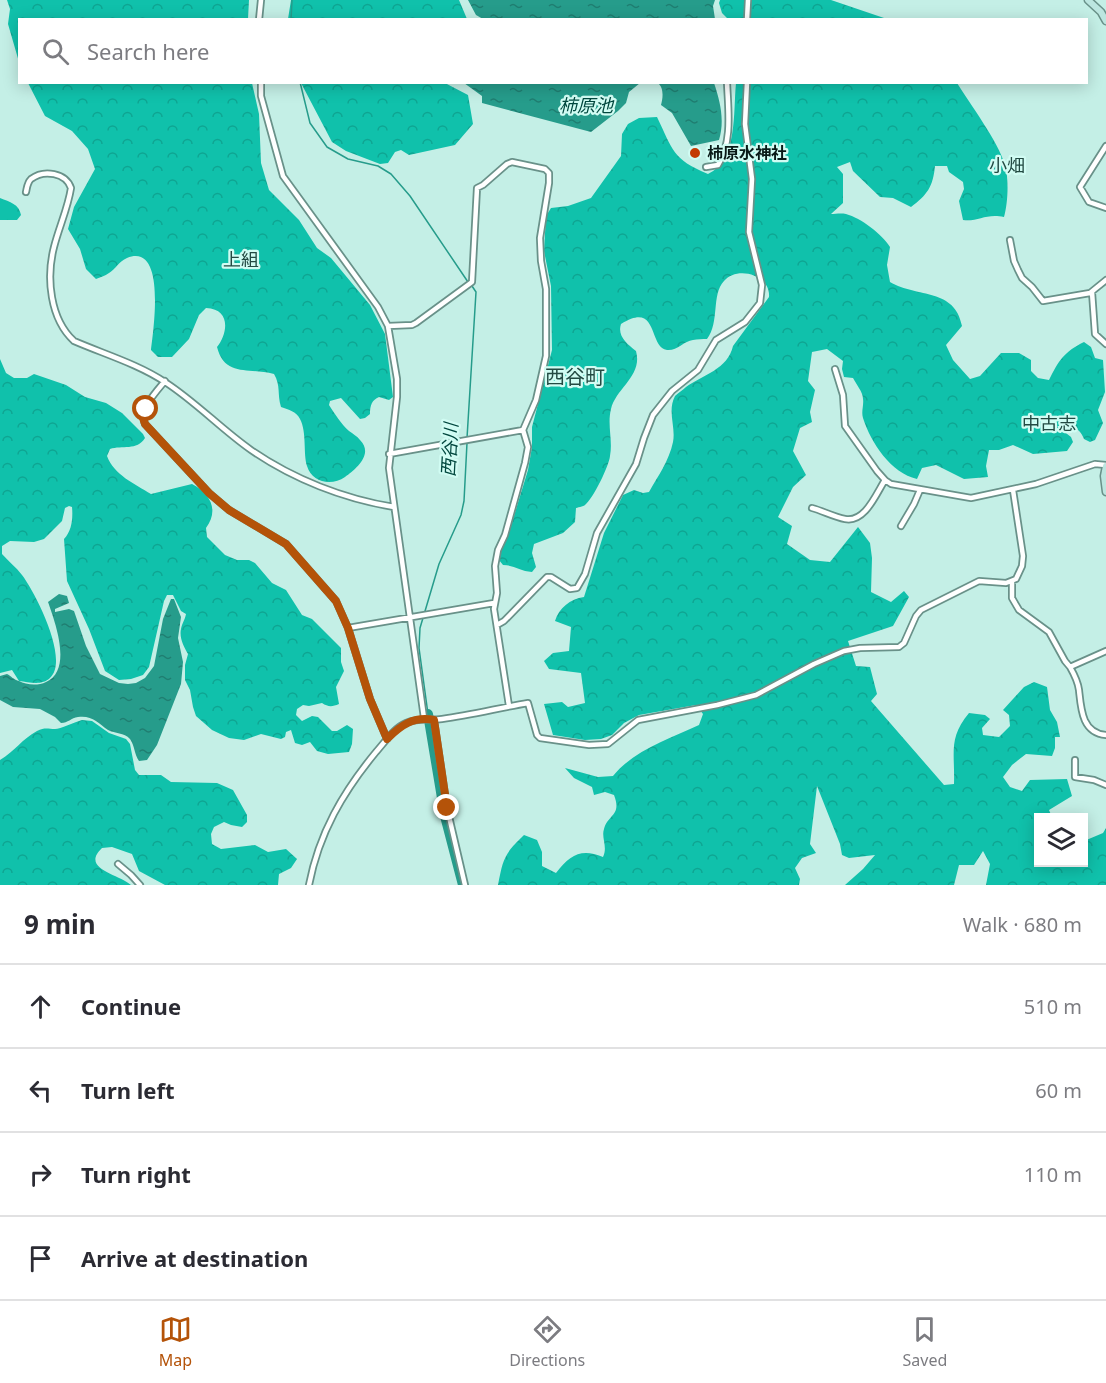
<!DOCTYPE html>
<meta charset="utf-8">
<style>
:root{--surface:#fff;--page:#f7f7f7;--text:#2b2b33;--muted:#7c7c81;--line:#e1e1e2;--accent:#b45309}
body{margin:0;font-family:"Noto Sans","Noto Sans JP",sans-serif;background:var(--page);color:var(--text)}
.controls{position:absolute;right:18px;bottom:18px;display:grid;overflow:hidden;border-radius:0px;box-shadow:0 3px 15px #0003}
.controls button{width:54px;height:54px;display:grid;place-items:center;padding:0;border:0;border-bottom:2px solid var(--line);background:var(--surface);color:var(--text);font:30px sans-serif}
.stop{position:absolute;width:18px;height:18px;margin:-14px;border:4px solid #b45309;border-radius:50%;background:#fff}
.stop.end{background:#b45309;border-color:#fff;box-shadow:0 2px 6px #0008}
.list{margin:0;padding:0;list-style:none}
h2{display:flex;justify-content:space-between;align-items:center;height:78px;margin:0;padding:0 24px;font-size:26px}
h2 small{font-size:20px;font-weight:400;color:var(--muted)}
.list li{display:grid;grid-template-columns:39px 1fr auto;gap:18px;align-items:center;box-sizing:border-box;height:84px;padding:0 24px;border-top:2px solid var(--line)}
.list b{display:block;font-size:22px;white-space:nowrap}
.list em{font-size:20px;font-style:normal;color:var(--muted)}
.icon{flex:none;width:33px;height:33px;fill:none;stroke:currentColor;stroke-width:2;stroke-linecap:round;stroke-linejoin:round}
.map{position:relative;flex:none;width:1106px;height:885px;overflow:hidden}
.search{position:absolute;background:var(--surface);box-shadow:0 3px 15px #0003;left:18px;right:18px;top:18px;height:66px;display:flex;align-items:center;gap:15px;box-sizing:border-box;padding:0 21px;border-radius:0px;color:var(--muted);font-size:22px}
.sheet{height:414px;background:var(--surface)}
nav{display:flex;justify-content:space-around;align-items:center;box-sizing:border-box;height:84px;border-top:2px solid var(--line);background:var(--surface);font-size:16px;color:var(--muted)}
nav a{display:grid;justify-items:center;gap:3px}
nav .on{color:var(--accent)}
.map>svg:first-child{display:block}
.forest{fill:url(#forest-crowns)}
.water{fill:url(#water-ripples)}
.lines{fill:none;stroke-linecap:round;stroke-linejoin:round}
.stream{stroke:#269c8b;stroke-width:1.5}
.river{stroke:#269c8b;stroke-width:10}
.minor-casing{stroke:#699189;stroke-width:8}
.secondary-casing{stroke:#699189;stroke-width:9}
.minor{stroke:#fff;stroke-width:4.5}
.secondary{stroke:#bce6e0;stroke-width:6}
.route{stroke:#b45309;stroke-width:8}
.poi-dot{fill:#c33c03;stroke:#d1fcf3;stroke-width:2}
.labels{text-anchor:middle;stroke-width:4.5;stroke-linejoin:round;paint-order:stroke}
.poi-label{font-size:16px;font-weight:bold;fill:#091a17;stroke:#d1fcf3;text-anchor:start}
.water-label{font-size:18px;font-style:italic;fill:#01473e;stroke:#d1fcf3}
.neighbourhood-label{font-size:18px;fill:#234a43;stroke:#d1fcf3}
.quarter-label{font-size:20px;fill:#234a43;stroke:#d1fcf3}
</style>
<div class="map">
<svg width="1106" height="885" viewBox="0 0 1106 885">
<defs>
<pattern id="forest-crowns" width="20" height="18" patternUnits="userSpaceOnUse" patternTransform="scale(1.5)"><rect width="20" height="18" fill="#10c1ab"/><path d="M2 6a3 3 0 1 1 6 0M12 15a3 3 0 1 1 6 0" fill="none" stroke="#0ea592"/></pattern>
<pattern id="water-ripples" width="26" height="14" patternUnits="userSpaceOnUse" patternTransform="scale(1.5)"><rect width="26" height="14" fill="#269c8b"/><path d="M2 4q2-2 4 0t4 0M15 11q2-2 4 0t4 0" fill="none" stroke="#1f7e71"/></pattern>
</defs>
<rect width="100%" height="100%" fill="#c4efe6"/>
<path class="forest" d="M7 0H249L248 19 20 20 19 62 8 24 10 9Z
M291 0H459L467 19H288Z
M720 0H831L887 19H728L722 13 719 3Z
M28 83H252L259 114 261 163 269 190 299 220 317 248 331 258 370 305 385 334 393 397 389 400 379 397C372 400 370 405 370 414L365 418 360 419 341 398 330 401 329 405C335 414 341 424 349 431 353 434 357 436 360 440 374 454 356 469 345 477 332 486 312 483 307 466 303 454 307 432 300 419 296 411 289 410 281 407 277 394 281 386 274 374 250 367 225 378 217 347 228 333 231 309 206 308L199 315 189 339 172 357H158L151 350C153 332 167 242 127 258 119 261 115 270 109 273 105 276 100 277 96 279L86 269 80 249 68 229 74 207 95 169 88 149 72 131 45 116Z
M301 83H445L468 95 473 124 455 145 409 155 401 150 395 152 388 163 380 164 346 151 332 142Z
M736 83H957C970 104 998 141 1005 165 1009 179 1008 203 1004 217 986 213 978 222 963 220L959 201 964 189 963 182 949 172 947 166H935C933 187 927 195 911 207L893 198 880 197 853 171 850 162 837 167 843 174V203L831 214C835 214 841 213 846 214 861 218 882 234 890 247L887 265 890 282C918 298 955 288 962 326L946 345 953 360 970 379 980 376 1001 353H1019L1031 360V371L1038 378 1049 380C1059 360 1064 352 1084 342L1091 347 1095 358 1103 360 1105 392 1098 410 1103 423 1095 440 1090 442 1084 439C1079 426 1071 426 1057 426L1071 437 1073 442 1067 451 1033 454 1013 445 999 450H989L986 466 988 477 964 479 936 465 922 468 917 479C891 473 871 443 863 418 861 412 864 405 863 399 863 392 856 384 853 378L844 377 842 369 843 361 827 349 812 352 808 381 815 390 810 412 812 422 800 428 793 451 806 475 793 487 778 517 792 526 787 544 810 560 830 562 858 527 870 543 872 558 871 592 891 602 904 591 909 597 893 626 848 641 856 666 870 667 877 694 871 701 944 785 954 784C955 753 948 738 969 713L985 715 990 719 982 728 983 735 999 737 1010 726 1009 715 1003 710 1024 687 1034 682 1047 687 1050 710 1057 722 1060 737H1055V748L1052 756 1026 754 1012 765 1003 777 1010 787 1022 791 1030 780 1067 779 1072 796 1049 810 1052 817 1038 818V862H1084V841L1103 833 1106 828V885H986L990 864 983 851 974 865H959L954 885H845L863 869 875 855 849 858 842 855 840 844 817 786 810 844 816 853 802 858 795 868 800 879 799 885H498C503 859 504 854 524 835L537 840 542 852V866L556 873C570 855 581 848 603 857 608 847 601 838 604 829 608 814 622 816 614 795L605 792 594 795 592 787 574 778 565 768 598 777 613 776C634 750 669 739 699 725L703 714 696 705 639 715 624 723 612 735 601 739 585 740 553 735 544 704 562 702 568 707 585 703 581 673 549 669 544 661 553 653 569 651 571 627 555 621C559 608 570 599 584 597L604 533 623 495 634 490 643 493 649 492C658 476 669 461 673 442 676 427 667 411 675 396 678 393 683 390 686 387 703 375 728 369 733 346L769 297C771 275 737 265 724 281 711 295 720 322 707 339 703 339 697 339 693 340 684 341 677 351 667 350 648 347 659 300 621 324 617 336 627 344 636 351 643 376 616 388 611 409 607 425 613 440 610 456 609 466 593 499 585 505 584 506 576 508 576 508L575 522 563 533 534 544 532 553 536 567 532 572C520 571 514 565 503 565L499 560V555L510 529 528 470 532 447V427L552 350 551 286 544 251 546 216 551 208 568 206 591 198 621 156 622 134 628 124 639 118 657 117C673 150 672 159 708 174 738 160 733 112 736 83Z
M0 198C10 202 19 204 21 215L17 220H0Z
M0 359 6 373 14 378H27L34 374 66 385 85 397 106 403 122 413 143 434 145 438C137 451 122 445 110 449L107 456C114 475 135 484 151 494L192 484C211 494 219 510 206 528L207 537 225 555 237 560H249L255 563 272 583 286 590 302 615 312 619 341 648V662L344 671 336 687 339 704C332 707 328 707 322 703L309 706 303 705 297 709 296 715 302 721 312 716 318 717 332 731H337L347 725 353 729 352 744 349 752 328 754 317 751 310 742 302 745 295 743 291 730 286 732 285 737 281 739 261 734 244 740 229 738 212 730 196 716 193 707 190 690 185 680V665L188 654C184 647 179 638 181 629 182 623 185 620 186 614L181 611 173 595H167L164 601 149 667 143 675 131 679 119 680 105 671 89 629 67 581 64 539C72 531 73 518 72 507L69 506 65 508 62 521 44 539 34 542 10 541 2 546V554C8 561 16 567 22 575 35 592 70 660 50 678 42 686 29 682 19 681L12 670 0 673Z
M82 720 92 721 109 733 126 739 130 744 135 770 139 775H161L171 782 217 783 233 790 247 815V822L242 827 231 825 224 822 214 827 211 834 212 844 221 849 255 845 268 852 286 849 297 859 291 868 279 874 278 885H165L139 871 132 854 112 847 102 848C80 869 119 874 131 885H0V760C15 751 22 739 37 731 45 727 48 729 55 729 60 729 75 722 82 720Z"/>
<path class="water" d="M468 0H715L713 6 715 19H483L476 15Z
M464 83H640L629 92 626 103 618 111 591 132 482 103V96Z
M658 83H714C720 101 725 120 719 140L691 146 672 113 661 105C663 98 664 88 658 83Z
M59 594 67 596 69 603 55 609V612L69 609 74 611 86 646 100 674 119 683 128 684 136 683 145 678 154 666 163 619 171 599H174L181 617 178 638 183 662 181 684 157 745 147 760 139 761C134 754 135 746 130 739 124 732 115 734 108 730 98 723 92 715 78 717 71 718 68 723 61 723L55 717 40 709 13 707 0 700V676L7 674C11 676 14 680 19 681 26 685 38 686 46 682 73 670 55 622 48 602Z"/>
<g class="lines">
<path class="stream" d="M291 20 292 0
M300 82 310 123 327 147 348 159 378 166 391 174 410 196 468 282
M467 438 476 292 472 286
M428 714 419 648 420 628 439 564 461 515 464 501 467 443"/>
<path class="river" d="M428 714 445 816 463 885"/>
<g class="minor-casing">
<path id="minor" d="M259 20 261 0
M747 20 748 0
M261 82V96L283 176 378 307 388 326 397 379V397L389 468 424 718
M1106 146 1080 187 1089 202 1106 208
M706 167 718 165C733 141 728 109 727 82
M26 192C27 188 27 183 31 179 44 169 66 173 71 188 68 208 59 227 54 247 46 278 50 319 74 341 104 354 138 364 165 382 196 402 221 429 251 450 293 479 344 499 394 507
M1010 240 1014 261 1018 270 1022 278 1032 287 1043 301 1090 293 1106 280
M1092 292 1095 334 1106 344
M388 326 412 325 416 323 472 282 477 188 483 185 507 164 512 162 545 169 549 173V183L540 238 541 261 546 289V356L536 400 523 430 528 447 525 463 505 535 498 550 495 566 497 593 494 609 509 706
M835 369 843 395 845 426 877 471 885 480 891 484 971 498 1036 484 1095 464 1106 465
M165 381C156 392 139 409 145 424L209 493 229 510 286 544 336 601 348 628 370 699 387 739
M389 454 523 430
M812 508C823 511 834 517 845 519 865 523 876 494 885 480
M901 526 914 504 920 490
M1012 582V598L1019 610 1049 632 1065 661 1070 667
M497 625 504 621 547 577H551L570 589 577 588 585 574 597 533 636 464 644 438 653 415 672 391 698 370 716 340 745 322 760 303 762 285 749 232 752 179 745 124 747 82
M348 628 494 603
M1106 651 1070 667C1074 674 1078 682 1079 690 1081 709 1082 733 1106 735
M434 720 447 808 465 885
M1075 760V777L1094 780 1106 785
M118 864 131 875 140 885
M309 885C319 833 343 792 376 752 385 742 394 728 406 723 421 717 427 721 442 719 471 715 499 708 528 703L537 735 540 738 589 745 608 744 638 720 717 705 756 695 814 664 844 651 860 648 899 647 904 643 916 616 921 610 979 581 1006 583 1016 579 1022 566 1023 556 1013 490"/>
</g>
<g class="secondary-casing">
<path id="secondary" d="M1088 0 1101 12 1106 21
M1106 466 1104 476 1106 492"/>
</g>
<use href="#minor" class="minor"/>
<use href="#secondary" class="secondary"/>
</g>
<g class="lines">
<path class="route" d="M146 409 143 418 145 424 209 493 229 510 286 544 336 601 348 628 370 699 387 739C401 725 414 716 434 720L447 808"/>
</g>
<circle class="poi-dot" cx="695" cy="153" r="6"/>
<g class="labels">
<g class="poi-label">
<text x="707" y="159">柿原水神社</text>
</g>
<g class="water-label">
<text x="586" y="112">柿原池</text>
<text transform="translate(450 450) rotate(-87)" y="6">西谷川</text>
</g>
<g class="neighbourhood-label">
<text x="1007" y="172">小畑</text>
<text x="241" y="266">上組</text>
<text x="1049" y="430">中古志</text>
</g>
<g class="quarter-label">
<text x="575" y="384">西谷町</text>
</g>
</g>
</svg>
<div class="controls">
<button><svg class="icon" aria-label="layers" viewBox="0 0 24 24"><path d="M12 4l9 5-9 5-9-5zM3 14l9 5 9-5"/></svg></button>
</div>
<div class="stop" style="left:146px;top:409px"></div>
<div class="stop end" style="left:447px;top:808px"></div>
<div class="search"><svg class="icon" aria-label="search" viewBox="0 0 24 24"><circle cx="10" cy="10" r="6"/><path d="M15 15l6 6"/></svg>Search here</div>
</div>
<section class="sheet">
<h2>9 min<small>Walk · 680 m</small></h2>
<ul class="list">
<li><svg class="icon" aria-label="ahead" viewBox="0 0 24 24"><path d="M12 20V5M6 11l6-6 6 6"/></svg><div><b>Continue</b></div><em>510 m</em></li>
<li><svg class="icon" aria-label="left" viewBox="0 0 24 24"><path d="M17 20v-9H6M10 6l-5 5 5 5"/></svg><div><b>Turn left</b></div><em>60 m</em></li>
<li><svg class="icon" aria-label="right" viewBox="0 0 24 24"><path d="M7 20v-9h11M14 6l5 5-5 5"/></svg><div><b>Turn right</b></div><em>110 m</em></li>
<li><svg class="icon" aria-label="arrive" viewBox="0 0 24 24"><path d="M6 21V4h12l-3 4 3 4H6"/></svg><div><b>Arrive at destination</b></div></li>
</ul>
</section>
<nav>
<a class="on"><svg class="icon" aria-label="map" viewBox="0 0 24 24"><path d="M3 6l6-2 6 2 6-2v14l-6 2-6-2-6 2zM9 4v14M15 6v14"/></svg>Map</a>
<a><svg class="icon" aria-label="directions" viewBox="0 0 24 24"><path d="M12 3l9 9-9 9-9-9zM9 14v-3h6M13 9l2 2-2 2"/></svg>Directions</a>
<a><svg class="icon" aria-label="saved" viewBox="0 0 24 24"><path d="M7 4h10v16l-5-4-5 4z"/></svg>Saved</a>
</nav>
